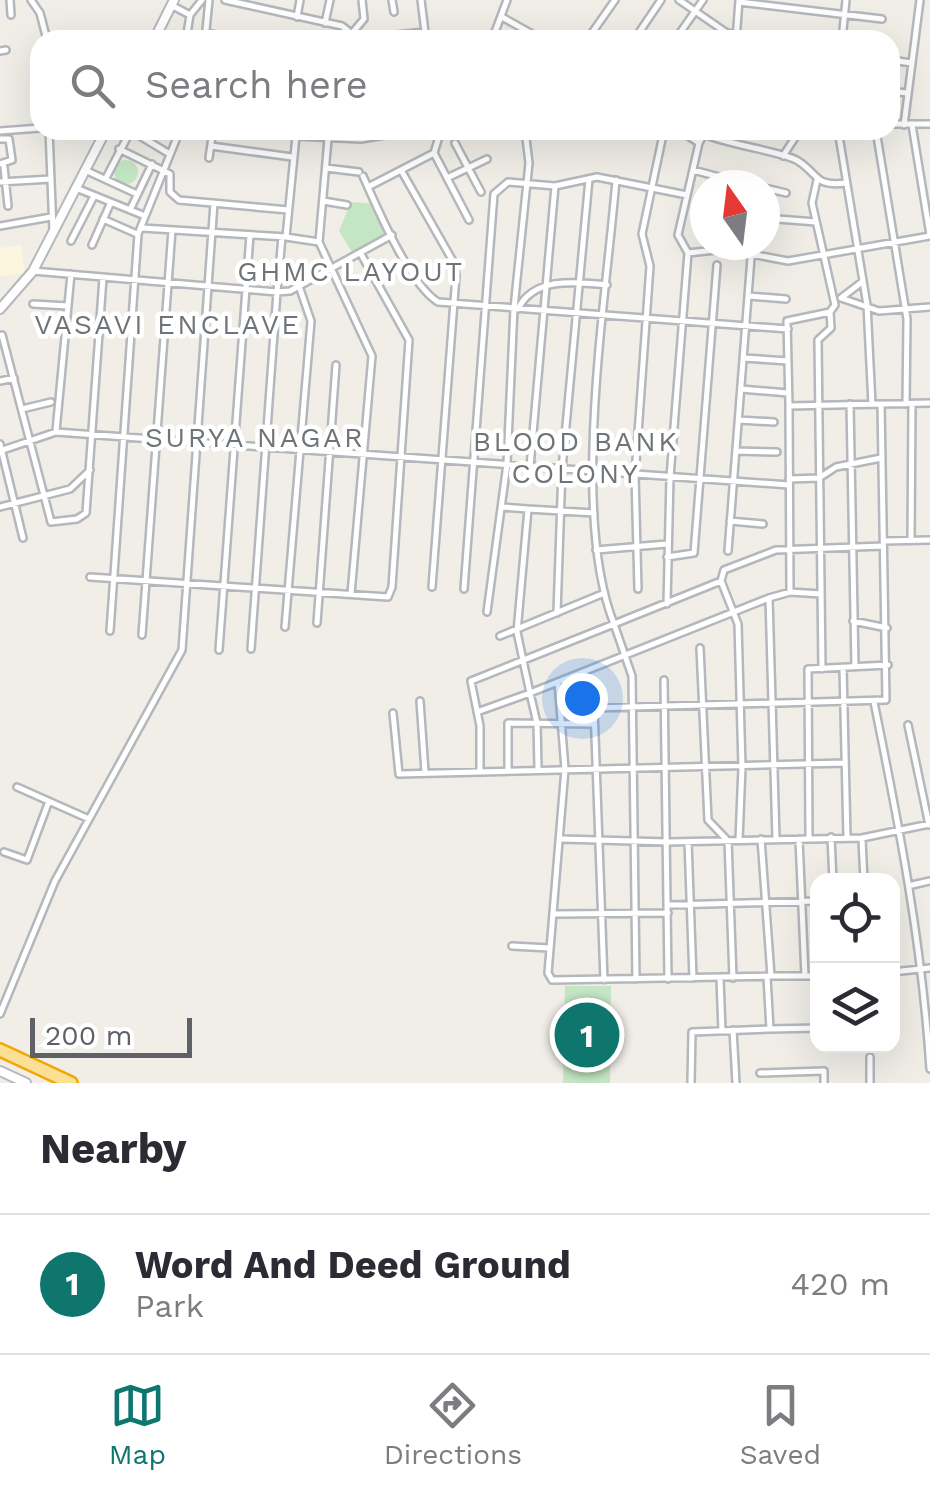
<!DOCTYPE html>
<style>
:root{--surface:#fff;--page:#f2f2f3;--text:#2b2b33;--muted:#7c7c81;--line:#e1e1e2;--accent:#0f766e}
body{margin:0;font-family:"Work Sans",sans-serif;background:var(--page);color:var(--text)}
.controls{position:absolute;right:30px;bottom:30px;display:grid;overflow:hidden;border-radius:20px;box-shadow:0 10px 40px #0002}
.controls button{width:90px;height:90px;display:grid;place-items:center;padding:0;border:0;border-bottom:2px solid var(--line);background:var(--surface);color:var(--text);font:50px sans-serif}
.compass{position:absolute;left:690px;top:170px;width:90px;height:90px;border-radius:50%;background:var(--surface);box-shadow:0 10px 40px #0002;rotate:346deg}
.scale{position:absolute;left:30px;bottom:25px;width:162px;box-sizing:border-box;padding-left:10px;border:5px solid #5e6266;border-top:0;font-size:28px;line-height:35px;white-space:nowrap;color:#5e6266;-webkit-text-stroke:8px #fff;paint-order:stroke}
.you{position:absolute;left:582px;top:698px;width:35px;height:35px;margin:-25px;border:8px solid #fff;border-radius:50%;background:#1a73e8;box-shadow:0 0 0 15px #1a73e833}
.badge{display:grid;place-items:center;width:65px;height:65px;border-radius:50%;background:var(--accent);color:#fff;font-size:32px;font-weight:700}
.pin{position:absolute;translate:-50% -50%;border:5px solid #fff;box-shadow:0 2px 10px #0006}
.list{margin:0;padding:0;list-style:none}
h2{display:flex;justify-content:space-between;align-items:center;height:130px;margin:0;padding:0 40px;font-size:42px}
h2 small{font-size:32px;font-weight:400;color:var(--muted)}
.list li{display:grid;grid-template-columns:65px 1fr auto;gap:30px;align-items:center;box-sizing:border-box;height:140px;padding:0 40px;border-top:2px solid var(--line)}
.list b{display:block;font-size:38px;white-space:nowrap}
.list p{margin:0;font-size:32px;white-space:nowrap;color:var(--muted)}
.list em{font-size:32px;font-style:normal;color:var(--muted)}
.icon{flex:none;width:55px;height:55px;fill:none;stroke:currentColor;stroke-width:2;stroke-linecap:round;stroke-linejoin:round}
.map{position:relative;flex:none;width:930px;height:1083px;overflow:hidden}
.search{position:absolute;background:var(--surface);box-shadow:0 10px 40px #0002;left:30px;right:30px;top:30px;height:110px;display:flex;align-items:center;gap:25px;box-sizing:border-box;padding:0 35px;border-radius:30px;color:var(--muted);font-size:38px}
.sheet{height:270px;background:var(--surface)}
nav{display:flex;justify-content:space-around;align-items:center;box-sizing:border-box;height:140px;border-top:2px solid var(--line);background:var(--surface);font-size:28px;color:var(--muted)}
nav a{display:grid;justify-items:center;gap:5px}
nav .on{color:var(--accent)}
.map>svg:first-child{display:block}
.commercial{fill:#fdf6de}
.green{fill:#c4e6c4}
.lines{fill:none;stroke-linecap:round;stroke-linejoin:round}
.street-casing{stroke:#b4b7bb;stroke-width:10}
.secondary-casing{stroke:#b5b9bd;stroke-width:12}
.highway-casing{stroke:#f0a707;stroke-width:16}
.street{stroke:#fff;stroke-width:5}
.secondary{stroke:#fff;stroke-width:8}
.highway{stroke:#fae093;stroke-width:11}
.labels{text-anchor:middle;stroke-width:9;stroke-linejoin:round;paint-order:stroke}
.neighbourhood-label{font-size:28px;letter-spacing:2.5px;fill:#6f7478;stroke:#fff}
</style>
<div class="map">
<svg width="930" height="1083" viewBox="0 0 930 1083">
<rect width="100%" height="100%" fill="#f0eee7"/>
<path class="commercial" d="M21 245 25 273 0 276V248Z"/>
<path class="green" d="M114 172a12 12 0 1 1 24 0a12 12 0 1 1-24 0Z
M351 202 377 204 389 234 353 254 339 231Z
M565 986H611L610 1083H563Z"/>
<g class="lines">
<g class="street-casing">
<path id="street" d="M10 0 11 15
M31 0 40 13 47 40
M225 0 342 26 358 39 425 32
M392 0 394 12
M421 0 426 40
M679 0 727 33 760 40
M739 2 882 19
M171 5 190 15 186 40
M190 15 202 0
M297 17 300 0
M502 17 543 40
M325 23 330 0
M353 32 364 19 362 0
M206 33 240 40
M205 40 209 0
M492 40 507 0
M587 40 615 0
M634 40 661 0
M675 40 703 0
M736 40 739 0
M842 40 846 0
M0 51 6 50
M890 60 912 63 920 0
M890 91 907 93
M890 124H930
M904 125 912 63
M912 125 930 235
M49 130 53 231
M130 130 168 153
M183 130 213 134
M679 130 699 143
M838 130 867 305 872 404
M876 130 907 319 906 404
M0 131 40 128
M704 134C728 145 785 152 798 161 819 174 814 187 846 183
M0 139H9L12 160 0 164
M455 143 481 192
M211 146 292 157
M119 149 170 174V192L179 200 288 210
M434 153 469 220
M783 156 800 130
M209 158 213 130
M4 167 8 206
M326 168 359 172
M85 170 137 194
M401 170 454 263 456 276 432 587
M693 170 727 179 726 185
M363 176C377 208 410 285 438 302L788 329
M106 178 131 130
M447 178 487 159
M727 179 752 185
M0 182 51 179
M555 186 597 177 687 195
M368 187 434 153 441 130
M76 188 145 216
M765 188 786 193
M323 201 347 205
M130 210 152 164
M765 218 816 222
M103 219 137 234
M0 226 51 217
M142 228 286 237 296 136 361 139 415 130
M282 237 277 292 290 291 392 235
M286 237 319 242 328 139
M71 241 94 196
M319 242 372 356 351 594
M92 245 111 202
M688 253 725 249 788 261 930 236
M33 271 277 292 251 649
M749 296 786 299
M841 298 879 311 930 307
M841 298 862 282
M33 304 68 306
M518 309C534 276 577 282 607 285
M2 335 51 522 77 519 86 513 103 278
M744 358 788 361
M0 381 14 378
M741 389 788 393
M850 404 855 667
M789 406 787 321 830 312 835 305 812 203 817 180
M22 409 51 402
M739 420 774 422
M56 431 71 274
M0 444 23 538
M0 451 56 432 789 485
M736 451 777 452
M789 479 819 478 836 467 881 458
M0 507 70 489 90 470
M502 507 528 509 517 632 530 693 769 598 790 592 821 594
M528 509 594 513
M730 521 763 524
M911 540 912 404
M883 541 930 540
M596 550 667 544
M728 551 752 245
M667 557 694 553 717 265
M90 577 388 597 392 587 409 340 361 254
M721 581 724 570 776 550 883 546
M464 589 494 194 508 182 555 186 530 467
M638 589 635 475 650 266 642 234 664 130
M790 591 789 406 881 404
M769 598 776 839
M667 604 670 477 688 253 678 235 699 143 706 130
M487 612 507 464 514 308 529 163 525 130
M557 613 562 469 589 179
M853 621 887 628
M317 623 336 365
M285 627 311 321 299 286
M110 631 138 234 180 130
M142 635 172 230
M500 636 602 594
M700 648 708 820 728 841 733 978
M219 650 250 235
M843 668 847 837
M822 669 818 340 831 328 830 312
M664 680 668 979
M558 682 565 769 548 973 552 980 771 976 761 839
M420 701 425 772
M874 702C899 825 922 944 930 1069
M477 712 530 693 537 723 538 769
M393 713 399 774 845 763
M908 725 929 825
M480 770V726L471 681 614 624C570 512 606 302 616 180
M508 770V723L594 724
M17 787 89 819
M831 837 833 881
M809 838 808 669 888 665
M562 839 668 842 862 838 930 824
M799 839 805 976
M862 839 864 881
M688 842 693 978
M4 852 27 860 49 801
M912 885 930 881
M669 905 818 901
M556 914 668 913
M512 946 549 948
M892 972 930 968
M771 976H818
M816 976 818 995
M636 979 632 676 614 624 721 581 738 624 742 767 739 840
M720 979 722 1031
M604 980 594 708 886 700 881 404 930 403
M0 1014 55 881 182 650 214 203
M770 1029 818 1028
M733 1030 736 1083
M870 1057V1083
M760 1073 824 1071V1083
M691 1083 692 1032 770 1029 767 977"/>
</g>
<g class="secondary-casing">
<path id="secondary" d="M154 40 174 0
M0 309 33 271 106 130
M0 1071 26 1083"/>
</g>
<g class="highway-casing">
<path id="highway" d="M0 1050 71 1083"/>
</g>
<use href="#street" class="street"/>
<use href="#secondary" class="secondary"/>
<use href="#highway" class="highway"/>
</g>
<g class="labels">
<g class="neighbourhood-label">
<text x="351" y="281">GHMC LAYOUT</text>
<text x="168" y="334">VASAVI ENCLAVE</text>
<text x="255" y="447">SURYA NAGAR</text>
<text x="576" y="451">BLOOD BANK<tspan x="576" dy="32">COLONY</tspan></text>
</g>
</g>
</svg>
<div class="controls">
<button><svg class="icon" aria-label="locate" viewBox="0 0 24 24"><circle cx="12" cy="12" r="6"/><path d="M12 2v4M12 18v4M2 12h4M18 12h4"/></svg></button>
<button><svg class="icon" aria-label="layers" viewBox="0 0 24 24"><path d="M12 4l9 5-9 5-9-5zM3 14l9 5 9-5"/></svg></button>
</div>
<svg class="compass" viewBox="-18 -18 36 36"><path d="M0-13l5 13h-10z" fill="#e53935"/><path d="M0 13l5-13h-10z" fill="#7c7c81"/></svg>
<div class="scale">200 m</div>
<div class="you"></div>
<div class="pin badge" style="left:587px;top:1035px">1</div>
<div class="search"><svg class="icon" aria-label="search" viewBox="0 0 24 24"><circle cx="10" cy="10" r="6"/><path d="M15 15l6 6"/></svg>Search here</div>
</div>
<section class="sheet">
<h2>Nearby<small></small></h2>
<ul class="list">
<li><span class="badge">1</span><div><b>Word And Deed Ground</b><p>Park</p></div><em>420 m</em></li>
</ul>
</section>
<nav>
<a class="on"><svg class="icon" aria-label="map" viewBox="0 0 24 24"><path d="M3 6l6-2 6 2 6-2v14l-6 2-6-2-6 2zM9 4v14M15 6v14"/></svg>Map</a>
<a><svg class="icon" aria-label="directions" viewBox="0 0 24 24"><path d="M12 3l9 9-9 9-9-9zM9 14v-3h6M13 9l2 2-2 2"/></svg>Directions</a>
<a><svg class="icon" aria-label="saved" viewBox="0 0 24 24"><path d="M7 4h10v16l-5-4-5 4z"/></svg>Saved</a>
</nav>
